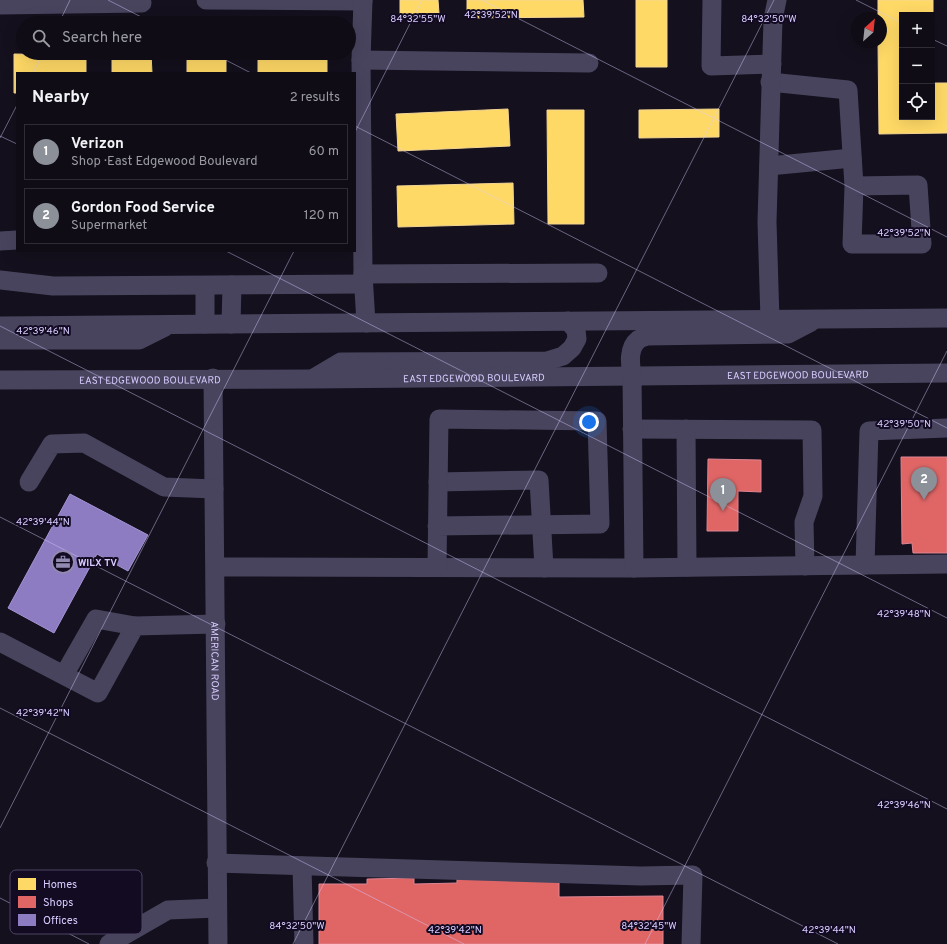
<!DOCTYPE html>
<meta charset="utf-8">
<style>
:root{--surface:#0f0c16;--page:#18151f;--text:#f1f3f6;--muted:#9b9ba1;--line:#2f2c35;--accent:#8c9099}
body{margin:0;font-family:Overpass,sans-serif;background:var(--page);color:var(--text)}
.controls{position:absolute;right:12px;top:12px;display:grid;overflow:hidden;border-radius:0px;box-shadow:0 4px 16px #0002}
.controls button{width:36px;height:36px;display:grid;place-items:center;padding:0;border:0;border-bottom:1px solid var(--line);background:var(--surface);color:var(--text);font:20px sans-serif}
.compass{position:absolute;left:851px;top:12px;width:36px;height:36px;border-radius:50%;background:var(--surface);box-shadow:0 4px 16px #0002;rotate:27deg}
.you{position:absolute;left:589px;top:422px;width:14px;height:14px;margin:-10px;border:3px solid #fff;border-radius:50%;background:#1a73e8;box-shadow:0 0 0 6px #1a73e833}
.badge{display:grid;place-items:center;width:26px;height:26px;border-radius:50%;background:var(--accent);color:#fff;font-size:13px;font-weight:700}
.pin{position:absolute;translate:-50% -33px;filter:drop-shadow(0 1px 2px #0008)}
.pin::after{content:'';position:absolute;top:21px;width:14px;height:12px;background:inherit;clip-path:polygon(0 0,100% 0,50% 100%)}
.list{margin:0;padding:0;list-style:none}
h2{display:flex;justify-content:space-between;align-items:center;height:52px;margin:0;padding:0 16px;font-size:17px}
h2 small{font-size:13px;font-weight:400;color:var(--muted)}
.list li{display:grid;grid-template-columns:26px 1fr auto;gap:12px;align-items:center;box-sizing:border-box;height:56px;margin:0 8px 8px;padding:0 8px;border:1px solid var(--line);border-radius:0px}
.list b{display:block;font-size:15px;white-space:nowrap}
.list p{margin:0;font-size:13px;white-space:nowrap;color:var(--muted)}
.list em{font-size:13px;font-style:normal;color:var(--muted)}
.icon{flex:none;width:22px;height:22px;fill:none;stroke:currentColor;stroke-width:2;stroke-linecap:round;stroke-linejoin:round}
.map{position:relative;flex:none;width:947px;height:944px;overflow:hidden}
.search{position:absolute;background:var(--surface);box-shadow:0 4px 16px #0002;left:16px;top:16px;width:340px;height:44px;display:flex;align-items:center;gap:10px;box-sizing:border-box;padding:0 14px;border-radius:22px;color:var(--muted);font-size:15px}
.panel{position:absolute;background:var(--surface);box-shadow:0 4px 16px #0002;left:16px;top:72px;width:340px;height:180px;border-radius:0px}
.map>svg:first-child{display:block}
.homes{fill:#ffd966;stroke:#f3d594;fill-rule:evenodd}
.shops{fill:#e06666;stroke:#de8594}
.offices{fill:#8e7cc3;stroke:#a494d5}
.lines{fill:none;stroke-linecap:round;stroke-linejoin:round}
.minor{stroke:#48445e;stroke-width:19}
.ticks{fill:none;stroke:#d8ccff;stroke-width:1;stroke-opacity:0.45}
.labels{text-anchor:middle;stroke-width:4;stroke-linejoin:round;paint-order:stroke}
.street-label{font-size:10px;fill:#d8ccff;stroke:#120b22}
.poi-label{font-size:10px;font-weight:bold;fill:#d8ccff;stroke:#120b22;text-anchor:start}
.key{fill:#120b22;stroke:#4d4564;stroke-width:1}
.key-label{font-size:11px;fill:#d8ccff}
.ticks-label{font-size:10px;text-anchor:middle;fill:#d8ccff;stroke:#120b22;stroke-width:4;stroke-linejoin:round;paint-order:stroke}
</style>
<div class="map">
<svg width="947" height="944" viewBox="0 0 947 944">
<rect width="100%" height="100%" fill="#14101d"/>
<path class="homes" d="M400 0H438L439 13 400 14Z
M467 0H583L584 17 467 18Z
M636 0H667V67H636Z
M878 0H933V83H947V133L879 134 878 42H881V18H878ZM902 15H932V117H902Z
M112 53H151L152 73H112Z
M187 53H226V73H187Z
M258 53H327V73H258Z
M14 54 86 55V73H17V93H14Z
M508 109 510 146 398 151 396 114Z
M719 109V137L639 138V110Z
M547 110H584V224H548Z
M513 183 514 224 398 227 397 186Z"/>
<path class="shops" d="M901 457H947V553H913L912 543 902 544Z
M708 459 761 460V492L738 491V531H707Z
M559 876V897L663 896V944H319V884H367V879L414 878V884L457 883V877Z"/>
<path class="offices" d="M70 494 148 535 128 571 97 554 54 633 8 608Z"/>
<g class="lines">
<g class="minor">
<path d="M206 0 363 1"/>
<path d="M363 0 361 60 363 274 598 273"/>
<path d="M712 0 711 66 772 64"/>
<path d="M0 5 142 3"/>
<path d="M361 60 589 63"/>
<path d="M770 82 848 90 854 186 852 244H922L918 185 854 186"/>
<path d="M769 166 852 158"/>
<path d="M0 241 17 240"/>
<path d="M363 274 366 323"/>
<path d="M0 280 53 286 363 284"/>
<path d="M770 320 767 222 773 19 777 0"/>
<path d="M205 324V286"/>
<path d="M231 324 232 285"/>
<path d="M0 326 947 318"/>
<path d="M0 340H139L165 327"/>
<path id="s1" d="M213 378 218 944"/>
<path d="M314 378 341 362 547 361 563 356 572 348 577 339 576 330 568 321"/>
<path id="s2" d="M0 380 312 379 947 373"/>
<path d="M632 429 812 430 813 496 804 522 805 566"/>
<path d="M686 429 687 567"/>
<path d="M29 482 52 444 84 443 164 487 214 489"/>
<path d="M438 482 539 480 544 568"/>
<path d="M865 565 869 431 947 428"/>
<path d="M216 567 634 568 947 564"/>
<path d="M437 567 439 419 597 421 600 524 437 526"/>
<path d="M634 568 632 375C630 364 628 348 638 340 640 338 645 337 647 336L788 334 811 322"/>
<path d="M0 642 98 693 135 626 216 624"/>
<path d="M64 675 96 619 135 626"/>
<path d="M216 863 641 876 693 875 691 944"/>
<path d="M302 866 304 944"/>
<path d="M109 944 168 910 217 908"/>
</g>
</g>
<path class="ticks" d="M108 0 153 23M482 0 947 237M856 0 902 23M59 23 70 0M932 39 947 46M212 53 251 73M33 73 43 53M355 126 947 428M355 132 422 0M0 136 17 144M0 138 17 105M226 251 947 618M0 326 947 809M0 517 838 944M0 708 464 944M0 828 294 251M0 898 89 944M293 944 774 0M645 944 947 351"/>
<defs>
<g id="office-ring" transform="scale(1.15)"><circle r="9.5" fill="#120b22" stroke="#938ab0" stroke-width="1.5"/><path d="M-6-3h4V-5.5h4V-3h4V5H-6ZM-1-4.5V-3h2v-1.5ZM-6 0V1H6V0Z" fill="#938ab0"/></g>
</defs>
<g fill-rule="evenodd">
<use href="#office-ring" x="63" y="562"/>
</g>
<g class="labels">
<g class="street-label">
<text dy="4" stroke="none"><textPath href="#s2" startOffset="798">EAST EDGEWOOD BOULEVARD</textPath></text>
<text dy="4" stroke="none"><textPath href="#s2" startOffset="474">EAST EDGEWOOD BOULEVARD</textPath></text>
<text dy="4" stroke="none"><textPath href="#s2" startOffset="150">EAST EDGEWOOD BOULEVARD</textPath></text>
<text dy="4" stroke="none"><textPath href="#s1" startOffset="283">AMERICAN ROAD</textPath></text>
</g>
<g class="poi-label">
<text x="78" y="566">WILX TV</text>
</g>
</g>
<rect x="10" y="870" width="132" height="64" rx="6" class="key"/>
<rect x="18" y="878" width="18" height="12" fill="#ffd966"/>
<rect x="18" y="896" width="18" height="12" fill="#e06666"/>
<rect x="18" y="914" width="18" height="12" fill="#8e7cc3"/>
<g class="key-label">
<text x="43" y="888">Homes</text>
<text x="43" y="906">Shops</text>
<text x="43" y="924">Offices</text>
</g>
<g class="ticks-label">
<text x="491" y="18">42°39'52"N</text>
<text x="418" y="22">84°32'55"W</text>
<text x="769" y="22">84°32'50"W</text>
<text x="904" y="236">42°39'52"N</text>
<text x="43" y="334">42°39'46"N</text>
<text x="904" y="427">42°39'50"N</text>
<text x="43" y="525">42°39'44"N</text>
<text x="904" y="617">42°39'48"N</text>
<text x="43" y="716">42°39'42"N</text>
<text x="904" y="808">42°39'46"N</text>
<text x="297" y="929">84°32'50"W</text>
<text x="649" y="929">84°32'45"W</text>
<text x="455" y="933">42°39'42"N</text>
<text x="829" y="933">42°39'44"N</text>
</g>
</svg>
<div class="controls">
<button>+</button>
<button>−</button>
<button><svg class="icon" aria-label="locate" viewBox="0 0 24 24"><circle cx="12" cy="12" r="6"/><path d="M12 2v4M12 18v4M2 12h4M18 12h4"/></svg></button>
</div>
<svg class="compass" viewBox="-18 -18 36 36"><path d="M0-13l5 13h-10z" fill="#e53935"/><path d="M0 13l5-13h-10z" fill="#9b9ba1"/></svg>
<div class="you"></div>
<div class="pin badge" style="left:723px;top:511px">1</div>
<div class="pin badge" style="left:924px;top:500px">2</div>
<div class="search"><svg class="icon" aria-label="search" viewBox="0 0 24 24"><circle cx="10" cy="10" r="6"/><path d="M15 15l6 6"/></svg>Search here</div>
<section class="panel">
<h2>Nearby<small>2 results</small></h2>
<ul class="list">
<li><span class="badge">1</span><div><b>Verizon</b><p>Shop · East Edgewood Boulevard</p></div><em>60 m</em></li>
<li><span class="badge">2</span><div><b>Gordon Food Service</b><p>Supermarket</p></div><em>120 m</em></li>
</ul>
</section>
</div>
